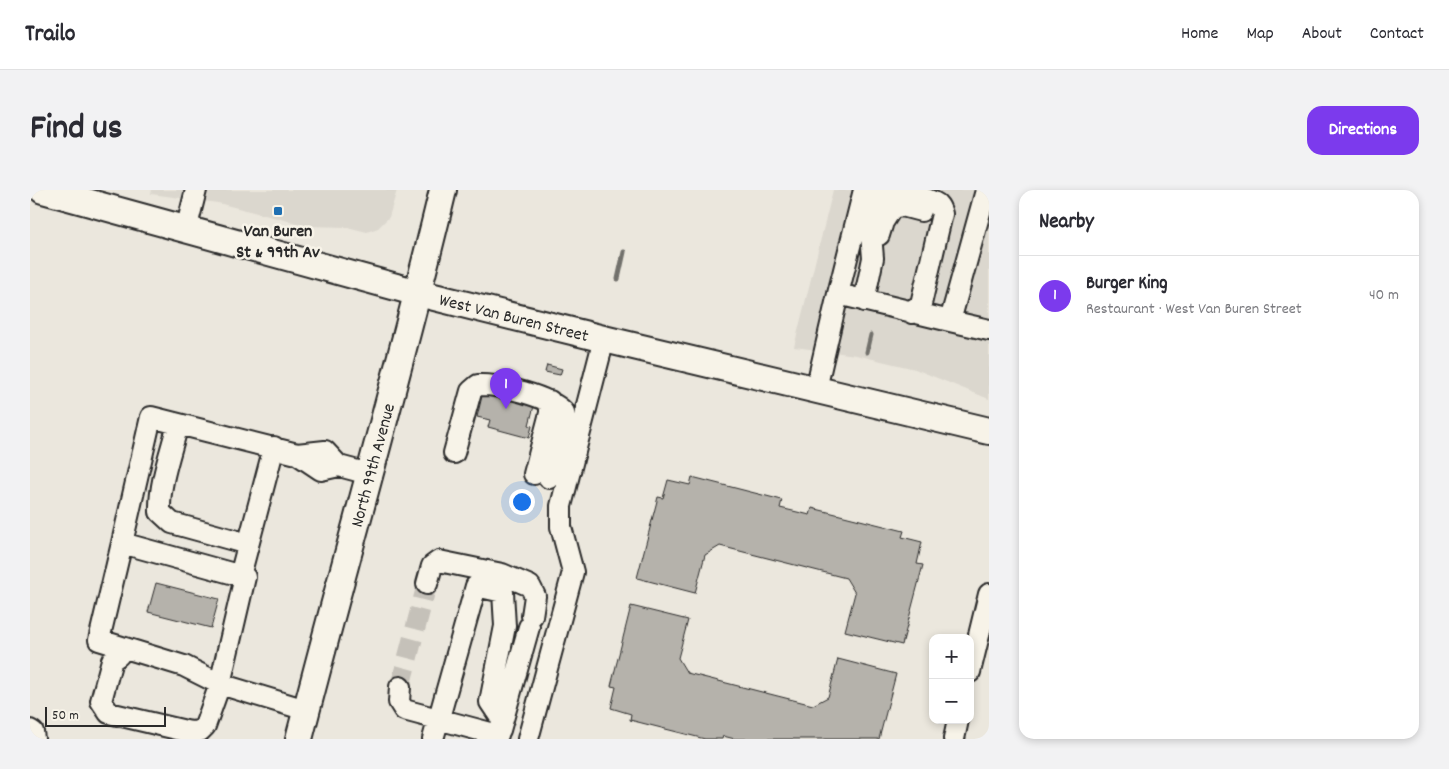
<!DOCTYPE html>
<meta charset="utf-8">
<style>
:root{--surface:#fff;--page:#f2f2f3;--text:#2b2b33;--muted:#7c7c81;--line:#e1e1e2;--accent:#7c3aed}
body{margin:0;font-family:Dekko,sans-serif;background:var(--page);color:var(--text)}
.controls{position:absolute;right:15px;bottom:15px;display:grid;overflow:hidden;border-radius:10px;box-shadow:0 2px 8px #0003}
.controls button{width:45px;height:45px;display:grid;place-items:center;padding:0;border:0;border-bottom:1px solid var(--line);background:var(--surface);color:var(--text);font:25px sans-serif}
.scale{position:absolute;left:15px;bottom:12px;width:121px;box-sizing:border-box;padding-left:5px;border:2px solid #2b2b2b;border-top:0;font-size:14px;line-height:18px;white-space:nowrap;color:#2b2b2b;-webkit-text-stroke:4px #f7f3e8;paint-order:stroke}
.you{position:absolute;left:491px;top:311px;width:18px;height:18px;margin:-12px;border:4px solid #fff;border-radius:50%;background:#1a73e8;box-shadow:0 0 0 8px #1a73e833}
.badge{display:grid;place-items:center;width:32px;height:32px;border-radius:50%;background:var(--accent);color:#fff;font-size:16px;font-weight:700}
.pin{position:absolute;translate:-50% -41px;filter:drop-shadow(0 1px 2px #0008)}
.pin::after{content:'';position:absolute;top:26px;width:18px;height:15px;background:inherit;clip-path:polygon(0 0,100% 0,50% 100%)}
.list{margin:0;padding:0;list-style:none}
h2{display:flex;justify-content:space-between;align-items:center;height:65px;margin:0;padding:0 20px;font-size:21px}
h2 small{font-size:16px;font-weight:400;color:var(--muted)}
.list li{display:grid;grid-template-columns:32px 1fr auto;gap:15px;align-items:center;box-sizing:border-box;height:80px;padding:0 20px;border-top:1px solid var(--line)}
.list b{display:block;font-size:19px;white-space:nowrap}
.list p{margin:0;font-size:16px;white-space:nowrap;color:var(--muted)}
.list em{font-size:16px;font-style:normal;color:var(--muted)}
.map{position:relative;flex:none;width:959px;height:549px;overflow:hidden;border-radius:15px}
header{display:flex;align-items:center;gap:30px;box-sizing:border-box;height:70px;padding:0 25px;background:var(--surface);border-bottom:1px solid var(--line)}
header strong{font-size:24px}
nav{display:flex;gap:28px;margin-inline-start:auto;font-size:18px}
.intro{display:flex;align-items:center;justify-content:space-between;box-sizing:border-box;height:120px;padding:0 30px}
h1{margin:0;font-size:35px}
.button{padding:12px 22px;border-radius:15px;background:var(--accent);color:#fff;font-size:18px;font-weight:700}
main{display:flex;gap:30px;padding:0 30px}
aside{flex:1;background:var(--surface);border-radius:15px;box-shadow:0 2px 8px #0003}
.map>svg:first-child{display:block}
.built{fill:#dbd7ce}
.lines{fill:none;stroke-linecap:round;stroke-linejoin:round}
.stream{stroke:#72716c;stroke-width:5}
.building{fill:#b5b2ab;stroke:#2b2b2b}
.minor-tunnel{stroke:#c5c1b9;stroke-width:20;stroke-dasharray:20 10;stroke-linecap:butt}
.minor-casing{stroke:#2b2b2b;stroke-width:24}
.major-casing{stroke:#2b2b2b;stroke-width:30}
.minor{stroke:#f7f3e8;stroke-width:20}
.major{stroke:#f7f3e8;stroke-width:26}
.poi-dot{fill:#1f6fb2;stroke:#f7f3e8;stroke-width:2}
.labels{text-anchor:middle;stroke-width:5;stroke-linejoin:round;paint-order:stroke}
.poi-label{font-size:18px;font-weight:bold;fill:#2b2b2b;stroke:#f7f3e8}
.street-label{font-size:18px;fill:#2b2b2b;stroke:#f7f3e8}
</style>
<header>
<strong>Trailo</strong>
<nav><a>Home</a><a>Map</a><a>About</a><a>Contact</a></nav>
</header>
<div class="intro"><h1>Find us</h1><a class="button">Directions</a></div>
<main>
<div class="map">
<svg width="959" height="549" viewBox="0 0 959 549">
<rect width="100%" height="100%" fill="#ebe7dd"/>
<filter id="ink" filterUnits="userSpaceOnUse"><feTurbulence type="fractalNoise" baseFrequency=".02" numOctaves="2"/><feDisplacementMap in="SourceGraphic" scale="10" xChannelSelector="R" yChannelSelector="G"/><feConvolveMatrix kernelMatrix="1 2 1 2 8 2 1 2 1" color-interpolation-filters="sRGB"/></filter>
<g filter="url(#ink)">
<path class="built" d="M122 0H367L359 27 348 38 337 42 317 37 278 36 188 13 121 4Z
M803 0H959V209L885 179 826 165 764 157Z"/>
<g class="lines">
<path class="stream" d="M588 89 594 62
M837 162 841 145"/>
</g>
<path class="building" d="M517 175 532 179 530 185 515 182Z
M453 202 505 212 499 235 502 236 499 248 458 237 460 230 447 227Z
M662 287 752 310 750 318 780 325 782 318 874 341 872 347 892 352 887 374 893 375 872 455 815 441 825 403 816 388 690 356 675 365 665 403 607 388 628 307 633 308 638 290 660 295Z
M126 393 189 409 181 438 118 422Z
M601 416 658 430 648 468 657 483 783 515 798 507 808 469 866 484 849 549H705L693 546 692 549H675L600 530 601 524 581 518 586 497 581 496Z"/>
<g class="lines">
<path class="minor-tunnel" d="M370 497 397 394"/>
<g class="minor-casing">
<path id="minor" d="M156 40 166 0
M849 45 853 32 862 18 872 16 891 21
M808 104 834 0
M834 111 843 68 841 44 846 14 852 3C864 0 897 7 907 14 910 17 911 20 912 24L891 114 883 120 882 123
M920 131 959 140
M786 199 808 104 920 131 955 4
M148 234C141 262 129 293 130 322L142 333 218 354
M424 263 441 201 448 195C469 194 519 206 534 222V232L519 288
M267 264 295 261 309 276
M504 284 520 223V211
M92 353 121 227 267 264 291 280 309 276 339 284
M210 386 244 257
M397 394 402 376 409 371 472 384 500 396 505 406 502 426
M92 457 89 465 82 470 71 511 79 523 160 542 170 541 175 536 190 494 215 387 92 353 69 450 154 476 190 494 276 520
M940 482 959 404
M370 497 369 512 374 520 468 545
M0 540 3 542 4 549
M470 540 499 437
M403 549 446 396 473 402 475 436 460 512 472 530
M498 549 543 382 531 337V316L574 149
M924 549 928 530"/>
</g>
<g class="major-casing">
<path id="major" d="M13 0 388 103 574 149 959 241
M269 549C316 366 369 184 413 0"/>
</g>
<use href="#minor" class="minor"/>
<use href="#major" class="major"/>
</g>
</g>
<rect class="poi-dot" x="243" y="16" width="10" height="10" rx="2.5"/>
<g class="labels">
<g class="poi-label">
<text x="248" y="46">Van Buren<tspan x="248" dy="21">St &amp; 99th Av</tspan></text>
</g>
<g class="street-label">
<text transform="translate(484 127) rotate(14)" y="6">West Van Buren Street</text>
<text transform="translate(342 275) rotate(-75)" y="6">North 99th Avenue</text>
</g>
</g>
</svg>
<div class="controls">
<button>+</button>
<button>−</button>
</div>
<div class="scale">50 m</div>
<div class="you"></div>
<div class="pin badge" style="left:476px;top:219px">1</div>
</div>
<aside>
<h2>Nearby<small></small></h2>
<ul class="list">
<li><span class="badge">1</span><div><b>Burger King</b><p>Restaurant · West Van Buren Street</p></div><em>40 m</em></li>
</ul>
</aside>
</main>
